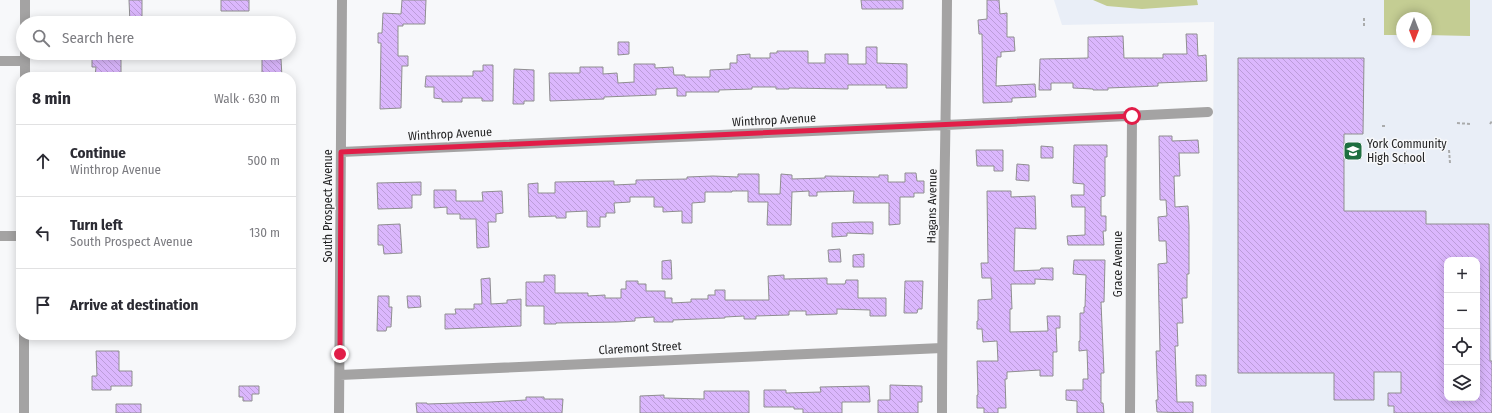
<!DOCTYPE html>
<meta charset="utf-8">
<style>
:root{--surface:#fff;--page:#f2f2f3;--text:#2b2b33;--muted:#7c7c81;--line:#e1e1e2}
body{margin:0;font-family:"Fira Sans Condensed",sans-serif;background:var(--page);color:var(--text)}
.controls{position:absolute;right:12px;bottom:12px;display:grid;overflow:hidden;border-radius:8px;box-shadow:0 2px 10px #0003}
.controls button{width:36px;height:36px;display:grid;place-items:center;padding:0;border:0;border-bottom:1px solid var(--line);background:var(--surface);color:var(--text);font:20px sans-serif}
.compass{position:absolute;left:1396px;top:12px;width:36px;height:36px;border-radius:50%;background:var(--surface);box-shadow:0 2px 10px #0003;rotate:180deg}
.stop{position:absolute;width:12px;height:12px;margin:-9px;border:3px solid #e11d48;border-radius:50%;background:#fff}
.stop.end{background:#e11d48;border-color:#fff;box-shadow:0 1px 4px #0008}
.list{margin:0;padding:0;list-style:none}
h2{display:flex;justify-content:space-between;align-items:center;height:52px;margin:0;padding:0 16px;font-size:17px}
h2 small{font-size:13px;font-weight:400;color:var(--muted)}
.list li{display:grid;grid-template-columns:26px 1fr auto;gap:12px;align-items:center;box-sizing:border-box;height:72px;padding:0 16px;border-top:1px solid var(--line)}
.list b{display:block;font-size:15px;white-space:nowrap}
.list p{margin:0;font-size:13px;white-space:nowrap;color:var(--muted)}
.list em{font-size:13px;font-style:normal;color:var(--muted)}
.icon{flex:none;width:22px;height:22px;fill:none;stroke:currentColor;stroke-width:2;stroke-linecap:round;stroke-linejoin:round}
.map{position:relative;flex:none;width:1492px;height:413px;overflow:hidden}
.search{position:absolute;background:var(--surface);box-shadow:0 2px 10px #0003;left:16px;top:16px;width:280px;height:44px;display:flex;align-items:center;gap:10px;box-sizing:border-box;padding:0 14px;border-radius:22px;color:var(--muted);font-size:15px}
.panel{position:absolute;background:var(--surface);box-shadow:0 2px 10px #0003;left:16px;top:72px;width:280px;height:268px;border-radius:16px}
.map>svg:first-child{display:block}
.built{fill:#e9eef7;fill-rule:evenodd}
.green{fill:#c4cd93}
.building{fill:url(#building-back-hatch);stroke:#8f8e90;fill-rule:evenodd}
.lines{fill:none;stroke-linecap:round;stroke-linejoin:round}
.path{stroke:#aaabac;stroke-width:2;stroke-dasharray:3 2;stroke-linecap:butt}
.minor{stroke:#a4a3a3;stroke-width:10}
.route{stroke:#e11d48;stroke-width:5}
.labels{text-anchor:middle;stroke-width:3;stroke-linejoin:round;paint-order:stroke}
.street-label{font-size:12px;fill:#242425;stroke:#f7f8fa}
.poi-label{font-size:12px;fill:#242425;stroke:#f7f8fa;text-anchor:start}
</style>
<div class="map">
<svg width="1492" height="413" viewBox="0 0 1492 413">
<defs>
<pattern id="building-back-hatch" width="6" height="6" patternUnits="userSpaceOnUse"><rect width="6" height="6" fill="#dbb7fd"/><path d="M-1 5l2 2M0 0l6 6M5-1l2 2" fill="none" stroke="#bc9dd9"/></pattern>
</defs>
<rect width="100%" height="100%" fill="#f7f8fa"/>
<path class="built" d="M1054 0H1492V413H1211L1214 22 1062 25ZM1402 18H1426V42H1402ZM1447 260H1477V398H1447Z"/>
<path class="green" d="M1093 0H1197L1198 5 1142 9 1107 6Z
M1384 0H1470V36L1426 35V18H1402V35H1384Z"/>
<path class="building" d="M129 0H142V23H130Z
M221 0H249V11H221Z
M402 0H426L425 24H403V26H398V56H408V66H402L401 108 380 109 381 43H378V33H382L383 13 401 14Z
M861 0H903V9H862Z
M987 0H999L1000 14 1007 13V37H1014L1015 51 1001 52V57H997L996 86 1035 84 1036 97 1012 98V102L983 103 982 34H979L978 20 987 19Z
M1186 34H1197L1198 56 1206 55 1207 81 1158 83V86L1108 88V90H1093V89L1073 88V83H1051V90H1039L1040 59 1088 58V37L1123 36 1124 58H1163V54H1187Z
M618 42H629V54L618 55Z
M866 47H877V63L907 64V88H886V85H848V89L789 88V89H776V87H752V89L719 90V92H686V96H677V88L656 89V95L604 97V99L550 101 549 73H580V67H603V74L617 73 618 83 634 82V64H655V68L673 67 674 75H685V77H710V70L730 69V63H737V55L750 54V58H770V53H777V51H808V63H825V54H848V64H866Z
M98 53H121V77H95L96 67H92V57H98Z
M262 54H271V59H281L282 77H262Z
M1238 58H1364L1363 134H1344V211H1426V224H1489L1490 361H1492V413H1394V406H1388V393H1401V372H1374V400H1334V373H1238ZM1447 260H1477V398H1447Z
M483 65H493V101H482V98H462V102H442V99L434 98V87H425L426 76H473V71H483Z
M514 69 534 70V101H524V104H513Z
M1159 136H1172V141L1198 140 1199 153H1179L1180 176H1174L1175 207 1188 206 1189 226V274H1187V298H1182L1183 323H1177L1178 346H1175L1177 402H1193V413L1157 412 1156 400H1158L1156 351H1160L1158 264 1167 263 1166 241H1159L1158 217 1167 216 1166 200H1160Z
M1074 145H1107V157H1105V196L1101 197V216H1106V231H1103L1104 245H1068L1067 236 1085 235V207H1072L1071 195H1084V184L1073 183Z
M1041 146 1053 147V158H1041Z
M976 150H1003V171H994V166H977Z
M1017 164 1029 165V181L1016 180Z
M905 173H916L917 181H924V193H914V197H900V224L889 225V203H853L854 191 817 192V196H809V191L792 192 791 225H767L768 202H748V191H732V192H705V202L692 203V223H682V211L663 212V207H654V197H630V202L614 203 615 213H606V217H600V227H587V211L566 212V218H556V216L529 217 528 184 538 183V193H555V182L614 181V185L636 184V180L687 179V177L713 176 738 177V174H759V194H780L781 174 792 175V179L825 178V176L879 177V175H888V182H905Z
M421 182V195H412V208L378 209 377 183Z
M434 190H456V201H483L482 192 502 191 503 213 496 214V222H488L489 247 477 248 476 219H460V214H447V207L434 208Z
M987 191H1011V197L1035 196 1036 229 1015 228 1014 271 1040 270 1041 268H1053V280L1035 279V284H1011L1012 309H1010V332L1048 331 1047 316H1060V328H1056L1057 352H1053V376H1040V370L1007 372V379H1005L1006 408H998V413H984V408H977V395H978L977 361H998L997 341 983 342 982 329H977V321H978V300L992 299 991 278H982L981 263H988Z
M859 222H873V234L847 233V236L832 237V223Z
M400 224 402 253 384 254 383 245H378V225Z
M840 249 841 262H829L828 250Z
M864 254V267H853V255Z
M671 260 672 279H662V261Z
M1074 260H1105L1104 302H1101L1104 373H1101V403H1103L1104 413H1077V401L1066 400V390H1083V379H1088L1087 350 1079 351V341H1080V313H1084V307H1085L1086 275 1073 274Z
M544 275H555V293H588V296L605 295V298H621V289H626V281H638V284H646V291H665V298H672V303L691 302V299H708V295H715V290H725V300H769L768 276 784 275V279L827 278V284H845L846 280H858V298H886V316H870V310L837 309V314L806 315V311H789V315L756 316V319H744V316L725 317V318L673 320V322H654V317L635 318V321L617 322 556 323V324H544V306H526V282H544Z
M490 278 491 304 507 303V300L521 299V326L445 329V314H456L455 309H474V304H482L481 279Z
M905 281H923L922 309H918L917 313H904Z
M378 296H389V307H392L391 327H387L386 331H377Z
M407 296H420L421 307 408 308Z
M96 351H119V371H132V386H111V390H92V376H97Z
M1196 375H1206V386H1196Z
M890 385 922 386V402H918V413H878V400H890Z
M239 386H259V394H252V401H243V397H239Z
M869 386 870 402H842V413H803V409H794V407H764V390H786V393L821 392 820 387Z
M704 391H749V413H640V396L664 395V398L704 399Z
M526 397H544V399H563L562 413H417L416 403H427V404L490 402 526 400Z
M116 404H141V413H116Z"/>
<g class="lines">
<path class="path" d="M1364 18V26
M1457 123 1470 124
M1490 124 1492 121
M1382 126H1386
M1449 150 1450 163
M1405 164 1406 151"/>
<path class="minor" d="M25 23V0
M0 61H25
M25 77V53
M341 152 946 125 1208 112
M0 236H21
M340 375 942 348
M24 413V335
M339 413 342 0
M942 413C942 275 946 138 947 0
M1130 413 1132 116"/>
</g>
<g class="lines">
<path class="route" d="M340 354 341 152 1132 116"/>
</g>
<defs>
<g id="school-square" transform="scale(1)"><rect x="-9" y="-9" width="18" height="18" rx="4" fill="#1e6f40" stroke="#f7f8fa"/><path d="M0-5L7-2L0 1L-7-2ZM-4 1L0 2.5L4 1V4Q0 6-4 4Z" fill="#fff"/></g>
</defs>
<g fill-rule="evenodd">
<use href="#school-square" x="1353" y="151"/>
</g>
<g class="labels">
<g class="street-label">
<text transform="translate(774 120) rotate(-3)" y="4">Winthrop Avenue</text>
<text transform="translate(450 134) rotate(-3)" y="4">Winthrop Avenue</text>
<text transform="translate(328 206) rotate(-90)" y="4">South Prospect Avenue</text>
<text transform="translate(932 206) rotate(-89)" y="4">Hagans Avenue</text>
<text transform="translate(1118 264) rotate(-90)" y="4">Grace Avenue</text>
<text transform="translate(640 348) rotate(-3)" y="4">Claremont Street</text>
</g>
<g class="poi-label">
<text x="1367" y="148">York Community<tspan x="1367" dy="14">High School</tspan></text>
</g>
</g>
</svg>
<div class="controls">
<button>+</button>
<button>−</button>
<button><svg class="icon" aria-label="locate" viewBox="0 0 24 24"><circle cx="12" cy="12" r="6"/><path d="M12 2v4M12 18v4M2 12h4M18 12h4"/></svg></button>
<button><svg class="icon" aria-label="layers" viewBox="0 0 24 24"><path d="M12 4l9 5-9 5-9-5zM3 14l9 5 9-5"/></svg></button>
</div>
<svg class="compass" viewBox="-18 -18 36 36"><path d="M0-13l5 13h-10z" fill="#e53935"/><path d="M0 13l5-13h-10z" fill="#7c7c81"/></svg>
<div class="stop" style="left:1132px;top:116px"></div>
<div class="stop end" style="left:340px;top:354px"></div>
<div class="search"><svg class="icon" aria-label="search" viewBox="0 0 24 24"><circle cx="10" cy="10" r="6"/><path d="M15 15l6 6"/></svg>Search here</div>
<section class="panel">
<h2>8 min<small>Walk · 630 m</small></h2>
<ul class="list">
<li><svg class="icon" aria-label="ahead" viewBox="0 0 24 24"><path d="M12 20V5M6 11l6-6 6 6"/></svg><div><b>Continue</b><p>Winthrop Avenue</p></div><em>500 m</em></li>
<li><svg class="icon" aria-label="left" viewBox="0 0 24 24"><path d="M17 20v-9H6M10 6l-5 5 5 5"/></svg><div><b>Turn left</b><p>South Prospect Avenue</p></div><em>130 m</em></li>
<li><svg class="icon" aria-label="arrive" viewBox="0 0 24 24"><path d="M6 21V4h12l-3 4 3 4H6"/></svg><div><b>Arrive at destination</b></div></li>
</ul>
</section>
</div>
